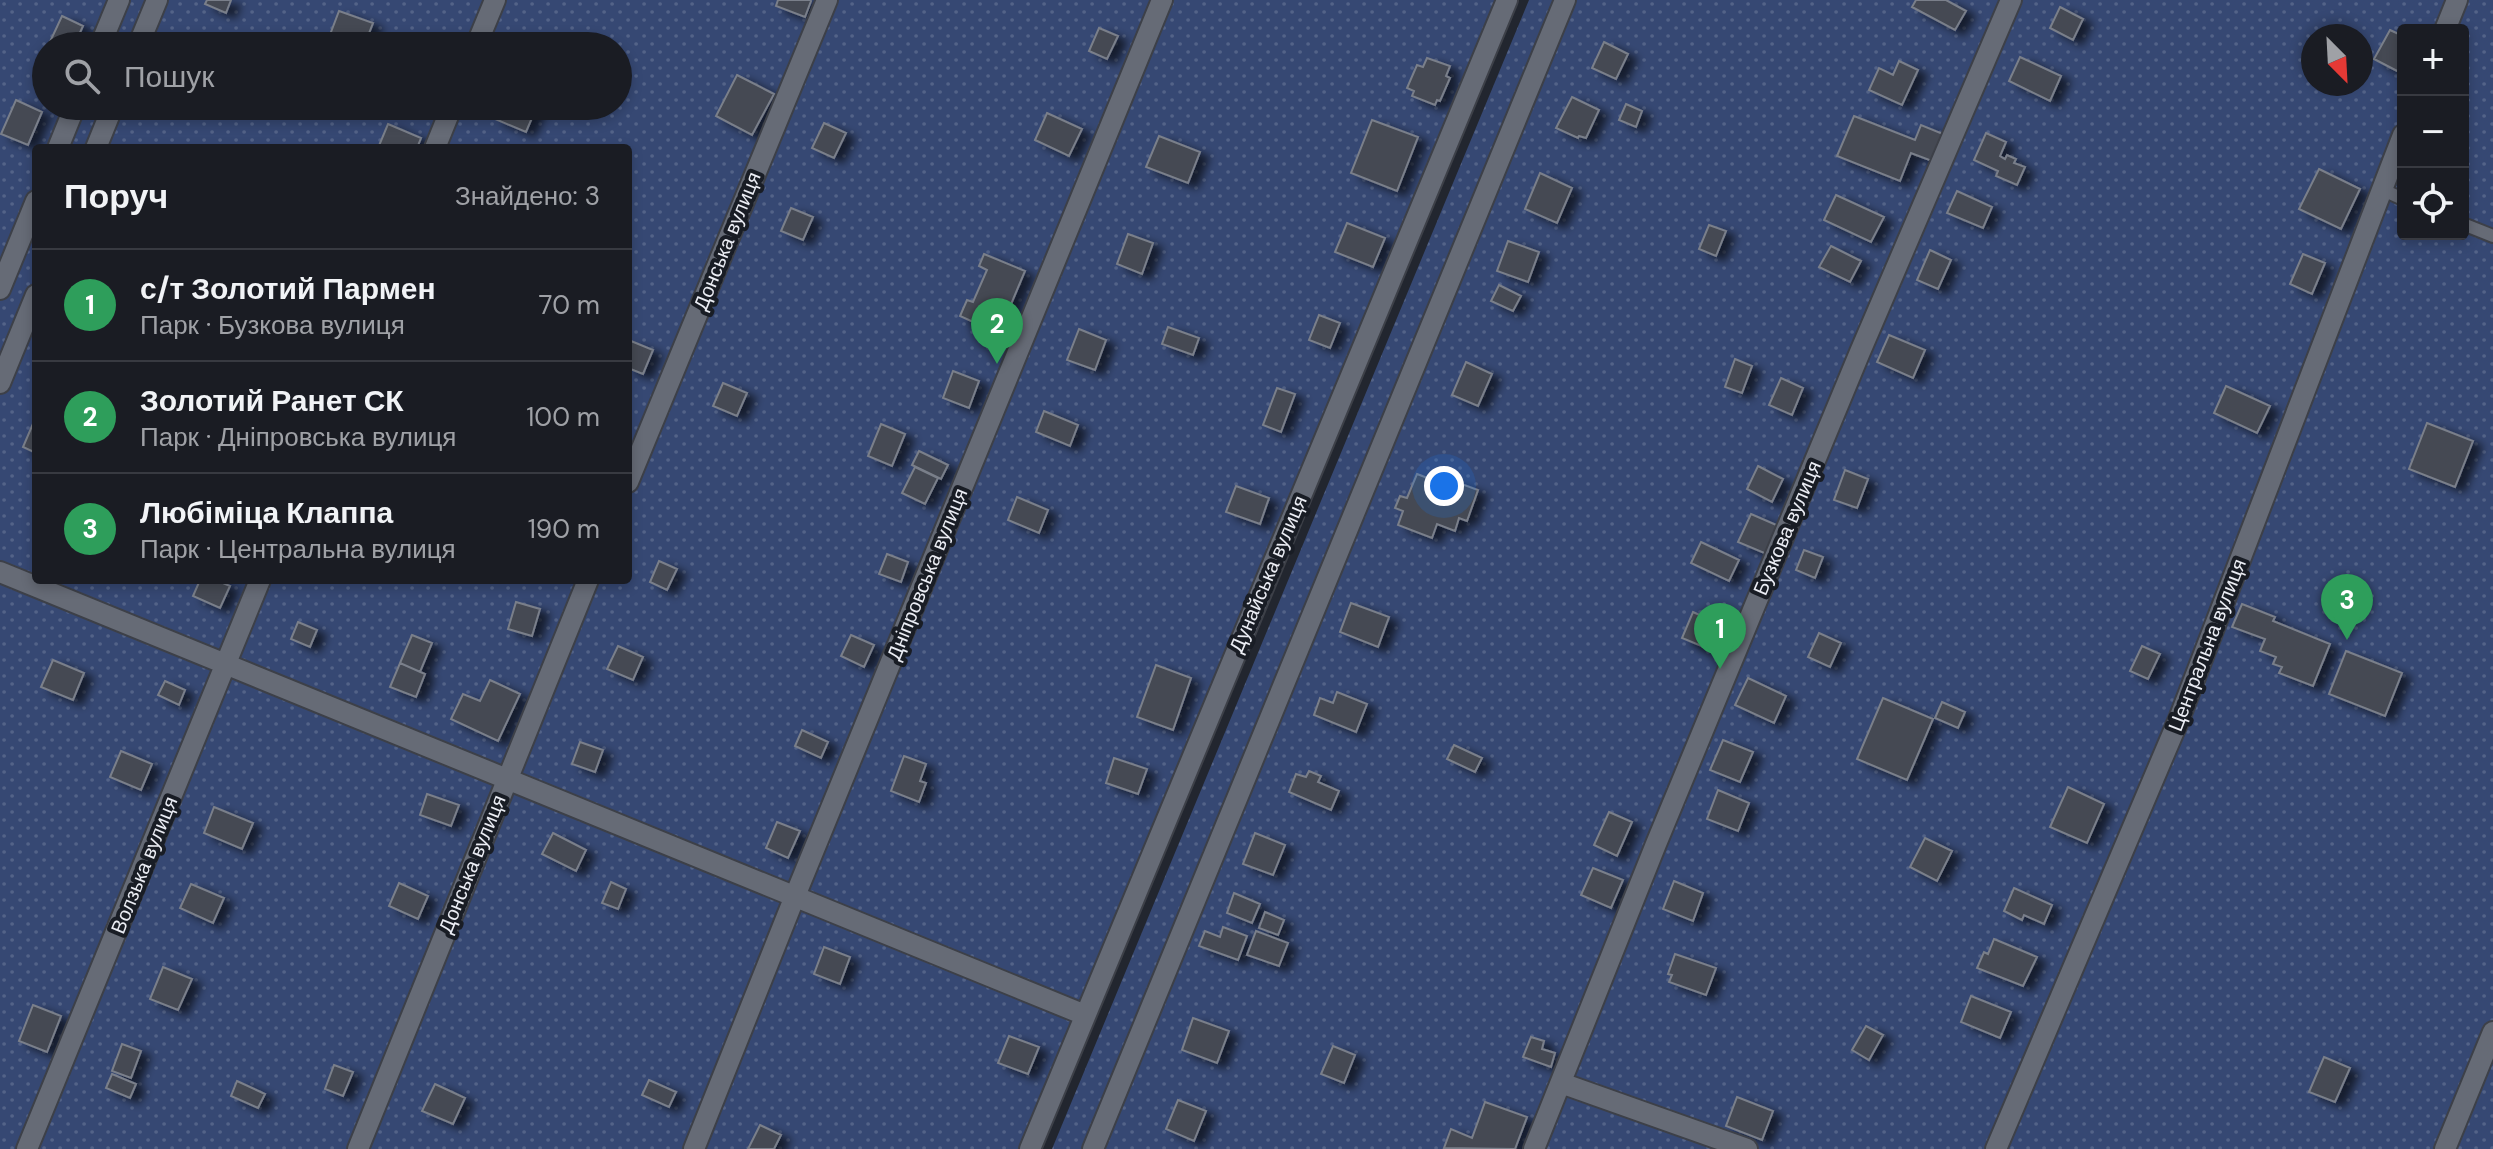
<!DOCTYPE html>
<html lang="uk">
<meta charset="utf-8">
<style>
:root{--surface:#1a1c23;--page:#23252b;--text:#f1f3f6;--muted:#9fa1a6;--line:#383a41;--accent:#1a73e8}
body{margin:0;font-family:"DM Sans",sans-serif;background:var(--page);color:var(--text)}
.controls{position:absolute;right:24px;top:24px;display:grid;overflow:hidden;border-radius:8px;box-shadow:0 4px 12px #0003}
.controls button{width:72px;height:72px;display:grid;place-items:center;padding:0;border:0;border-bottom:2px solid var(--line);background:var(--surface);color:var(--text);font:40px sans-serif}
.compass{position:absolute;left:2301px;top:24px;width:72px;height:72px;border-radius:50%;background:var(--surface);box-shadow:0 4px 12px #0003;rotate:156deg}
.you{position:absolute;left:1444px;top:486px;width:28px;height:28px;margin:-20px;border:6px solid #fff;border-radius:50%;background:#1a73e8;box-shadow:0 0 0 12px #1a73e833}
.badge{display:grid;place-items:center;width:52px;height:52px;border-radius:50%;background:var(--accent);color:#fff;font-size:26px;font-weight:700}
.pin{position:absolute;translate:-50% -66px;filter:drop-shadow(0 2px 4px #0008)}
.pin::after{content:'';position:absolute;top:42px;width:28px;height:24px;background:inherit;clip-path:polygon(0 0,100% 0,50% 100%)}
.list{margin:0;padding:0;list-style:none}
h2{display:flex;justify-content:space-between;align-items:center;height:104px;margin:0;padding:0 32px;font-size:34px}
h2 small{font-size:26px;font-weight:400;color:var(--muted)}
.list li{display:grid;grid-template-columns:52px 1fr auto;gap:24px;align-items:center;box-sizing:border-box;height:112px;padding:0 32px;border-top:2px solid var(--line)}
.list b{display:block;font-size:30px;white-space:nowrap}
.list p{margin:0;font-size:26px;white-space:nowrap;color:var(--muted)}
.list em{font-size:26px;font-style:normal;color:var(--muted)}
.icon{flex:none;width:44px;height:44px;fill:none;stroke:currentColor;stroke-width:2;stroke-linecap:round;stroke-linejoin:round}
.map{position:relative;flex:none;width:2493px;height:1149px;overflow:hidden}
.search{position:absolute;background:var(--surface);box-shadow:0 4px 12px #0003;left:32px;top:32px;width:600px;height:88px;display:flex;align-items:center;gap:20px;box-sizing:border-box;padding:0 28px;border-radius:44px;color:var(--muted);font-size:30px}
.panel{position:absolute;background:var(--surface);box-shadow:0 4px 12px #0003;left:32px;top:144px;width:600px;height:440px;border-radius:8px}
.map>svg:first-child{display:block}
.garden{fill:url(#garden-dots);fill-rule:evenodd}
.building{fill:#444953;stroke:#7a7f8a;stroke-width:2;filter:url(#shadow)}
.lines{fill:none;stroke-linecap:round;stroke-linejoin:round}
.service-casing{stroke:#3d4048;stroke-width:16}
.minor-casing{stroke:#3d4048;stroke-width:24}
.service{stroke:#666b76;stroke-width:12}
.minor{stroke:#666b76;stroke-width:20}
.labels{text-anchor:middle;stroke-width:8;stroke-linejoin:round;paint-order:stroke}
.street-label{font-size:20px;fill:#ebedf4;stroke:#191d25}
</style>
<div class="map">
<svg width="2493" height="1149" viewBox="0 0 2493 1149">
<defs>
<pattern id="garden-dots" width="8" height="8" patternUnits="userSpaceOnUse" patternTransform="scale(2)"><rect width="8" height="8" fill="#364873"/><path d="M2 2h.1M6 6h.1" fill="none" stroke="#536388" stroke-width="1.8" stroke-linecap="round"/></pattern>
<filter id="shadow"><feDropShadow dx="9" dy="5" stdDeviation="4" flood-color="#0009"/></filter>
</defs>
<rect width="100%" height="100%" fill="#22262f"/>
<path class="garden" d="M0 0H1518L1499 40 1042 1149H0ZM46 46H618V106H46ZM36 148H628V580H36Z
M1529 0H2493V1149H1052ZM2403 30H2463V234H2403ZM2313 36H2361V84H2313Z"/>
<path class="building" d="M207 0H231L226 13 205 4Z
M778 0H810L811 1 805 17 776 6Z
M1916 0H1946L1966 11 1955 30 1912 7Z
M2060 7 2083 19 2073 40 2050 28Z
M339 11 373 23 364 46H344L328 40Z
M62 16 83 26 74 46H48Z
M1099 28 1118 36 1107 59 1089 51Z
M2390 30 2403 36V74L2374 59Z
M1604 42 1628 54 1616 79 1592 68Z
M2020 57 2061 76 2050 101 2009 81Z
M1427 58 1450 66 1446 76 1450 78 1440 101 1437 100 1435 105 1412 96 1414 91 1407 88 1417 65 1423 67Z
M1899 61 1918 70 1902 105 1869 90 1879 68 1893 75Z
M737 75 774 94 752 135 716 116Z
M1572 97 1599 110 1586 138 1579 136 1578 138 1556 128Z
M16 100 42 112 28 145 1 134Z
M1626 104 1642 111 1636 127 1619 120Z
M500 106H537L526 132 495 119Z
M1047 113 1082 129 1069 156 1035 140Z
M1854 116 1915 140 1921 125 1943 134 1932 161 1911 153 1900 181 1837 156Z
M1372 120 1418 137 1397 191 1351 173Z
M824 123 846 133 834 158 812 148Z
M388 124 421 138 417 148H378Z
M1986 133 2006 142 2000 156 2005 159 2007 155 2016 159 2014 163 2025 167 2017 185 1996 176 1998 171 1974 160Z
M1159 136 1200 152 1188 183 1146 167Z
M2319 169 2360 189 2341 229 2299 209Z
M1540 173 1572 188 1557 223 1525 209Z
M1957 191 1992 207 1983 228 1947 213Z
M1836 195 1884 217 1871 242 1824 220Z
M791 208 813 217 803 240 781 231Z
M1347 223 1385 238 1373 267 1335 252Z
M1709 225 1726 231 1716 256 1699 249Z
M1128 234 1153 243 1142 274 1117 264Z
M1508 241 1539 252 1528 282 1497 271Z
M1831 246 1861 261 1850 282 1819 267Z
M1930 250 1951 260 1938 289 1917 280Z
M984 254 1025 271 1001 328 984 320 982 326 960 316 967 300 973 302 987 270 979 266Z
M2303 254 2325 263 2312 294 2290 284Z
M1499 285 1521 296 1513 311 1491 301Z
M1319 315 1340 323 1330 348 1309 340Z
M1168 327 1199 338 1193 355 1162 344Z
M1079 329 1106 340 1095 370 1067 360Z
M1889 335 1925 350 1913 378 1877 362Z
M631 341 653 350 643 374 628 368V347Z
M1735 359 1752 366 1742 393 1725 387Z
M1466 362 1492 374 1478 406 1452 395Z
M953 371 979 381 969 408 943 398Z
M1781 378 1803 388 1792 415 1769 405Z
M723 383 747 393 737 416 713 406Z
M2226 386 2270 406 2257 433 2214 413Z
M1277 388 1295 394 1281 432 1263 425Z
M1044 411 1078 425 1070 446 1036 432Z
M35 419H36V453L23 447Z
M2427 423 2473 441 2455 487 2409 469Z
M881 424 905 434 892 466 868 456Z
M919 451 948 465 941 479 912 465Z
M1758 466 1783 479 1772 502 1747 489Z
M915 467 938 478 925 504 902 493Z
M1845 470 1868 479 1857 508 1834 500Z
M1417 474 1435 481 1437 475 1478 490 1467 521 1459 518 1455 531 1437 524 1432 538 1398 525 1403 511 1395 508 1400 496 1407 498Z
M1236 486 1269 498 1260 524 1226 512Z
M1017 497 1048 510 1039 533 1008 520Z
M1751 514 1781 527 1769 555 1738 542Z
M1701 542 1739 560 1729 581 1691 563Z
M1804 550 1823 557 1815 578 1796 570Z
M887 554 908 562 901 582 879 574Z
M659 561 677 569 667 590 650 582Z
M200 580H216L230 586 220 608 193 596Z
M516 602 540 609 532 636 508 629Z
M1351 603 1389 617 1378 647 1340 632Z
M2242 604 2275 617 2273 621 2330 644 2313 686 2279 673 2282 667 2273 664 2276 657 2260 651 2265 639 2232 627Z
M1693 612 1715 622 1704 647 1682 638Z
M298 622 317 630 310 647 291 639Z
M1819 633 1841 643 1830 667 1808 657Z
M412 635 432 643 420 672 400 663Z
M851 635 874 645 864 667 841 656Z
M618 646 643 657 633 680 607 669Z
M2142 646 2160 654 2148 679 2130 671Z
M2346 651 2402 673 2385 716 2329 694Z
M53 660 84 673 73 700 41 687Z
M400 663 425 674 416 697 390 687Z
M1156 665 1191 678 1173 730 1137 717Z
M1748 678 1786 696 1774 723 1735 705Z
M490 680 520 694 498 741 451 719 463 694 480 701Z
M165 681 185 690 179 705 158 695Z
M1337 692 1367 704 1356 732 1314 715 1320 698 1333 703Z
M1883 698 1933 719 1907 780 1857 759Z
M1942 702 1965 712 1958 728 1935 718Z
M802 730 828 742 821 758 795 746Z
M1723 740 1753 752 1740 782 1710 770Z
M580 742 603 750 595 772 572 764Z
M1454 745 1482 758 1475 772 1447 759Z
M121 751 152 764 141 790 110 777Z
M904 756 926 764 920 781 926 783 919 802 891 791Z
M1114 758 1147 769 1138 794 1106 783Z
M1309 771 1321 776 1318 782 1339 791 1331 810 1289 792 1296 774 1306 777Z
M2068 787 2104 804 2087 843 2050 827Z
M1718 790 1749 803 1738 831 1707 819Z
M427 794 459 805 451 826 420 815Z
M214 807 253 823 242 849 204 833Z
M1609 812 1632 822 1617 856 1594 845Z
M777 822 800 831 788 858 766 848Z
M553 833 586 850 576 871 542 854Z
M1255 833 1285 845 1273 875 1243 864Z
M1925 838 1952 851 1937 881 1910 867Z
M1593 868 1623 880 1611 908 1581 895Z
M1674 881 1703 893 1693 921 1663 909Z
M611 882 626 889 618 909 602 903Z
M399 883 428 896 418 919 389 906Z
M191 884 224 898 213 923 180 908Z
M2014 888 2052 905 2044 924 2024 915 2022 920 2004 911Z
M1234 893 1260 904 1252 923 1227 913Z
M1265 912 1284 920 1278 935 1259 928Z
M1223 927 1247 936 1238 960 1199 946 1205 931 1220 937Z
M1256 931 1288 943 1279 966 1247 955Z
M1994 939 2037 957 2023 986 1977 968 1984 952 1988 954Z
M824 947 850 957 840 984 814 974Z
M1675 954 1716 968 1706 995 1669 982 1672 975 1668 974Z
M163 967 192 979 178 1010 150 999Z
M1971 996 2011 1012 2000 1038 1961 1022Z
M33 1005 61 1016 47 1052 19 1041Z
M1193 1018 1229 1031 1217 1063 1182 1050Z
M1866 1026 1883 1035 1869 1060 1852 1050Z
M1009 1036 1039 1047 1028 1074 998 1063Z
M1531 1037 1544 1041 1542 1049 1555 1053 1551 1067 1523 1057Z
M122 1044 141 1051 131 1078 112 1071Z
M1333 1046 1355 1055 1344 1083 1321 1074Z
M2324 1057 2350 1068 2335 1102 2309 1092Z
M334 1065 353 1072 343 1096 325 1089Z
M112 1074 136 1084 130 1098 106 1088Z
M649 1080 676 1092 669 1107 642 1095Z
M237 1081 265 1094 258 1108 231 1096Z
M435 1084 465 1098 453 1124 422 1111Z
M1737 1097 1773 1111 1762 1140 1726 1126Z
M1178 1100 1206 1111 1194 1141 1166 1129Z
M1485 1102 1527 1117 1515 1149 1444 1148 1451 1129 1472 1138Z
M760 1125 781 1135 774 1149H748Z"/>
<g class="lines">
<g class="service-casing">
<path id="service" d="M2381 189 2403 199
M2463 224 2493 236"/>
</g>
<g class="minor-casing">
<path id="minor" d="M2445 30 2457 0
M100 46 119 0
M138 46 157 0
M476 46 495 0
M58 148 75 106
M96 148 113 106
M435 148 452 106
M0 289 36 201
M0 383 36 295
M628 482 827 0
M0 572 1085 1015
M1561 1083 1747 1149
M27 1149 260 580
M358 1149 588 580
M694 1149 795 896 1162 0
M1030 1149 1507 0
M1093 1149 1565 0
M1534 1149 1656 844 1860 352 2011 0
M1996 1149 2179 719 2403 135
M2445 1149 2493 1032"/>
</g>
<use href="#service" class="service"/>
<use href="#minor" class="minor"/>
</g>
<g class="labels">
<g class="street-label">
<text transform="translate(727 241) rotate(-68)" y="7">Донська вулиця</text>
<text transform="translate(1787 528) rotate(-67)" y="7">Бузкова вулиця</text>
<text transform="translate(927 574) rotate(-68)" y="7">Дніпровська вулиця</text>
<text transform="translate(1268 574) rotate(-67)" y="7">Дунайська вулиця</text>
<text transform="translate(2207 645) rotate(-69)" y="7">Центральна вулиця</text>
<text transform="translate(472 864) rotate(-68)" y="7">Донська вулиця</text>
<text transform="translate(144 865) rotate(-68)" y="7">Волзька вулиця</text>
</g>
</g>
</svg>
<div class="controls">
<button>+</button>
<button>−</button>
<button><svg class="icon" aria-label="locate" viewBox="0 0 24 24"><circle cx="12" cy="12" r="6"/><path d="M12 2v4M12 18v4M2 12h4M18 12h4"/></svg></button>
</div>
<svg class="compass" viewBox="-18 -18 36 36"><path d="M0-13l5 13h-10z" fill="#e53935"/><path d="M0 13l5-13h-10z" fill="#9fa1a6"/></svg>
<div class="you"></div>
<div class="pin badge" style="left:1720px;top:669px;background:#2e9e5b">1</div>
<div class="pin badge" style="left:997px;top:364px;background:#2e9e5b">2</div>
<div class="pin badge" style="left:2347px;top:640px;background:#2e9e5b">3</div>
<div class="search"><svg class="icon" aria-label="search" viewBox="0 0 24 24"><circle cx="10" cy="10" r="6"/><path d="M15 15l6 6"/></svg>Пошук</div>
<section class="panel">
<h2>Поруч<small>Знайдено: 3</small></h2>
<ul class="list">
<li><span class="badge" style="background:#2e9e5b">1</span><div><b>с/т Золотий Пармен</b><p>Парк · Бузкова вулиця</p></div><em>70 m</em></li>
<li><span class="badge" style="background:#2e9e5b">2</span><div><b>Золотий Ранет СК</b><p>Парк · Дніпровська вулиця</p></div><em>100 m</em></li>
<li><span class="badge" style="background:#2e9e5b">3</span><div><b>Любіміца Клаппа</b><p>Парк · Центральна вулиця</p></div><em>190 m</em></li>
</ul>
</section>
</div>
